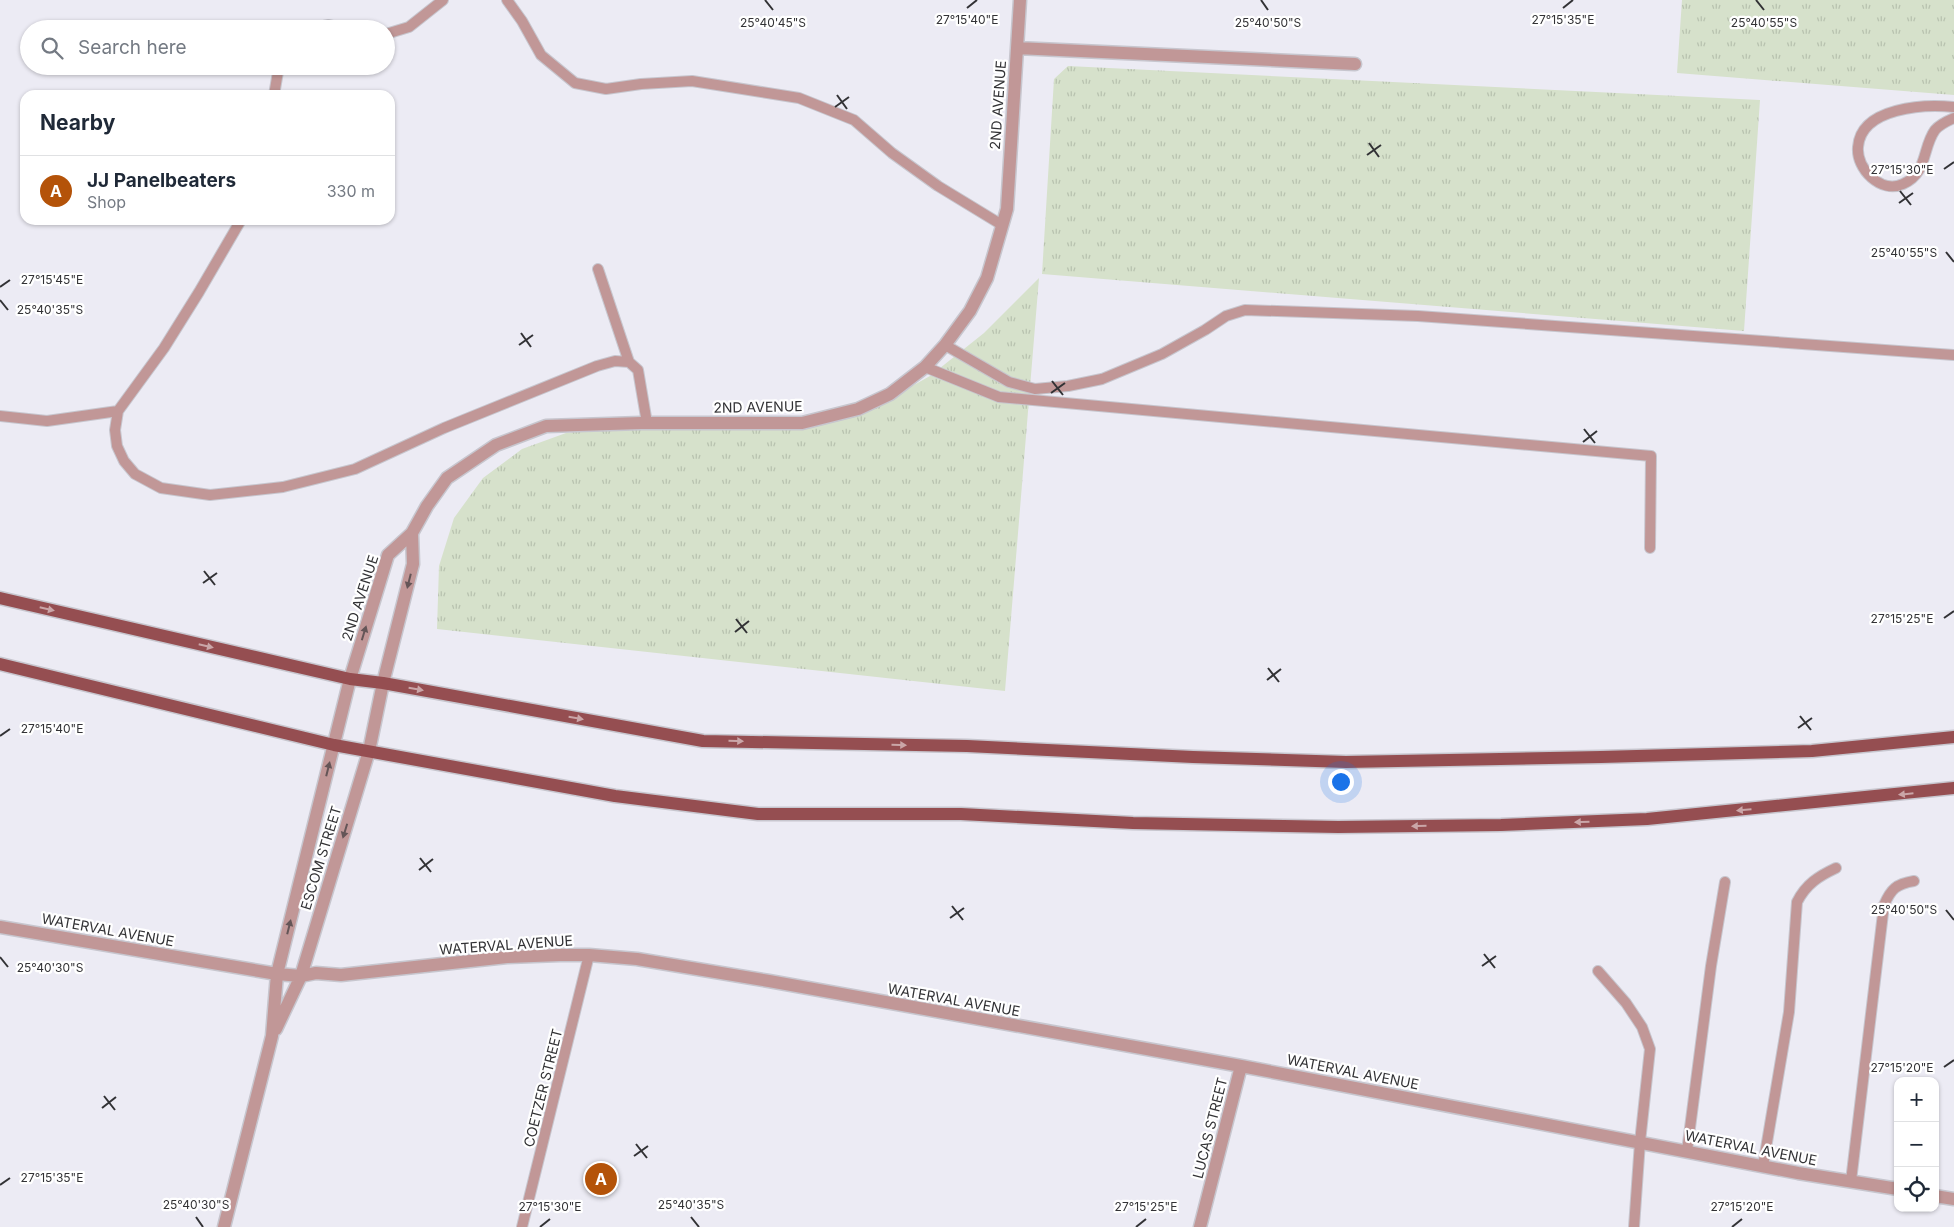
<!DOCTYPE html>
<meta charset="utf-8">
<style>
:root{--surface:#fff;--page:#f6f6f7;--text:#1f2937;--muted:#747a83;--line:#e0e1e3;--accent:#b45309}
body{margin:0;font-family:Inter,sans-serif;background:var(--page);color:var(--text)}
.controls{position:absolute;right:15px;bottom:15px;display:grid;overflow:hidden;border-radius:10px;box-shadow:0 1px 4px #0004}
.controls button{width:45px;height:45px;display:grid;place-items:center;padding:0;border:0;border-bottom:1px solid var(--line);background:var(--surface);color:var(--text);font:25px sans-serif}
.you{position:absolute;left:1340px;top:781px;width:18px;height:18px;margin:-12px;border:4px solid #fff;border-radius:50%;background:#1a73e8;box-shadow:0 0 0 8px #1a73e833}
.badge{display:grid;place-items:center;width:32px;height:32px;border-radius:50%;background:var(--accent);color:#fff;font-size:16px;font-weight:700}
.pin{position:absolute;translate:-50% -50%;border:2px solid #fff;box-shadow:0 1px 5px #0006}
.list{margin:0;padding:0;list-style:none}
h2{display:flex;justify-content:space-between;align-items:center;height:65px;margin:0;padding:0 20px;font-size:21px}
h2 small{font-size:16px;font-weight:400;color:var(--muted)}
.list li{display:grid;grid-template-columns:32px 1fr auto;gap:15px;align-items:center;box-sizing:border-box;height:70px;padding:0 20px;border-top:1px solid var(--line)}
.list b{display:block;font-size:19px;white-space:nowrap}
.list p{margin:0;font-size:16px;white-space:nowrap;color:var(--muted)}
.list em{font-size:16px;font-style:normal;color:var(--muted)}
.icon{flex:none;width:28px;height:28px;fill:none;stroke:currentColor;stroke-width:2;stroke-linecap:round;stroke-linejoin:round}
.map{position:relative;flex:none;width:1954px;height:1227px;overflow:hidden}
.search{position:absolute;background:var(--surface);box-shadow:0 1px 4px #0004;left:20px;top:20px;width:375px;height:55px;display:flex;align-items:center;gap:12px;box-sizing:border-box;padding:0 18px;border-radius:28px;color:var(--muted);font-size:19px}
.panel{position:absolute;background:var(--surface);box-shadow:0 1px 4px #0004;left:20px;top:90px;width:375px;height:135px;border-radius:15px}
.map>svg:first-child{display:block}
.grass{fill:url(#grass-tufts)}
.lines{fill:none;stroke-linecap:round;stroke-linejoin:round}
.lane-casing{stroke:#c7c6ce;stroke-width:12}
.street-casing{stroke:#c7c6ce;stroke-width:15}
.primary-casing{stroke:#c7c6ce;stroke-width:15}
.lane{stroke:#c19797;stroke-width:10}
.street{stroke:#c19797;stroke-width:12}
.primary{stroke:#954e51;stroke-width:12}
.oneway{fill:#645557}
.oneway2{fill:#caa6a8}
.ticks{fill:none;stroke:#323235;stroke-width:2}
.labels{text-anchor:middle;stroke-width:4.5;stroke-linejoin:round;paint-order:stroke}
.street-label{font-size:14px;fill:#323235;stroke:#fff}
.ticks-label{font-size:12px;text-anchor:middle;fill:#323235;stroke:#fff;stroke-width:4.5;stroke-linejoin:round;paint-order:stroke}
</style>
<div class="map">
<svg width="1954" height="1227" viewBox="0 0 1954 1227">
<defs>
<pattern id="grass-tufts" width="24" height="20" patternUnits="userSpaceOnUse" patternTransform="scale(1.25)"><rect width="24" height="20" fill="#d6e1cb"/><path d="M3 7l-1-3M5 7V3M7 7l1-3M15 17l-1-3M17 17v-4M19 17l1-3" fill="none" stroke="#b8c2af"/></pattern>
</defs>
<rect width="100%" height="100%" fill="#ecebf4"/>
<path class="grass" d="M1682 0H1954V95L1677 73Z
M1068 66 1760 100 1744 331 1042 274 1054 79Z
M1039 278 1005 691 437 629 439 566 454 518 483 478 522 449 566 433 607 428 831 419 878 405 930 376 984 333Z"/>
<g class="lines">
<g class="lane-casing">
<path id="lane" d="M507 0 522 21 541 55 575 83 606 89 641 84 692 81 799 98 854 120 892 153 938 186 1002 225
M307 29 329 25 347 29
M386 34 409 27 443 0
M274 95 279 66
M1954 107C1925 104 1861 107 1858 147 1856 169 1881 194 1903 184 1928 173 1922 148 1935 130 1940 124 1947 121 1954 118
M241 220 199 292 164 348 118 411 115 430 117 446 124 461 135 474 161 488 210 495 283 487 355 469 444 428 597 366 615 361 629 362 638 370 647 423
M598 269 629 362
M945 345 1009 382 1035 389 1068 386 1102 379 1162 354 1205 330 1226 316 1245 310 1418 316 1954 355
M925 367 999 397 1651 456 1650 548
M0 416 47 421 118 411
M1598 971 1626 1003 1642 1027 1650 1049 1640 1142 1634 1227
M1687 1151 1711 966 1725 882
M1763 1166 1789 1012 1797 902C1806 884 1819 876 1836 868
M1851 1181 1884 905C1891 889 1896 884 1914 881
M522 1227 589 955"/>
</g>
<g class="street-casing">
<path id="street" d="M1017 48 1355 64
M0 927 277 974 301 976 316 973 341 975 507 957 560 955H589L637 959 769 981 1241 1066 1798 1173 1898 1189
M276 1029 301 976 369 751 383 683 413 564 412 533
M1935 1196 1954 1199
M224 1227 272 1036 277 974 350 679 388 555 412 533 427 506 447 478 496 445 546 426 641 423H802L858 409 890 394 925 367 945 345 970 311 987 278 1007 209 1020 0
M1200 1227 1241 1066"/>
</g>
<g class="primary-casing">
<path id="primary" d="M0 598 350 679 383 683 703 741 967 746 1193 757 1346 762 1601 757 1812 751 1954 737
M0 664 334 745 615 796 758 814H961L1133 823 1338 827 1501 825 1647 819 1954 788"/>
</g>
<use href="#lane" class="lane"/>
<use href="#street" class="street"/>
<use href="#primary" class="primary"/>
</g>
<defs><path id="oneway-solid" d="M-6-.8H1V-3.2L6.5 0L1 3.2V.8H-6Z" transform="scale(1.25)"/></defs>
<g class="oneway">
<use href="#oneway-solid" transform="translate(409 581) rotate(104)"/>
<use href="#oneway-solid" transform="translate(364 633) rotate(-73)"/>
<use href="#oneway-solid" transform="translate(328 769) rotate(-76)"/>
<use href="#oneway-solid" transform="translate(345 831) rotate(107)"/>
<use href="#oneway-solid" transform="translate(289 927) rotate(-76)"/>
</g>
<g class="oneway2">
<use href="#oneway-solid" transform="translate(47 609) rotate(13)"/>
<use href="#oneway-solid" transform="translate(206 646) rotate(13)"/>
<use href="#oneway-solid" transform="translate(416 689) rotate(10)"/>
<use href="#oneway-solid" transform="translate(576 718) rotate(10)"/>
<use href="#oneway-solid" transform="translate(736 741) rotate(1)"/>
<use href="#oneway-solid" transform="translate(899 745) rotate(1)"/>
<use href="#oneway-solid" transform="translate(1906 794) rotate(174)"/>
<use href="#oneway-solid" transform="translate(1744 810) rotate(175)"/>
<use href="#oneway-solid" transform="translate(1582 822) rotate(178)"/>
<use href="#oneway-solid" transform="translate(1419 826) rotate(179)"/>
</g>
<path class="ticks" d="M765 0 773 10M1261 0 1268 10M1756 0 1764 10M967 8 977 0M1563 8 1573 0M837 95 847 109M835 107 849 97M1369 143 1379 157M1367 155 1381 145M1944 169 1954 162M1900 191 1911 205M1899 203 1913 193M1946 252 1954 262M0 287 10 280M0 300 8 310M521 333 531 347M519 345 533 335M1052 381 1063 395M1051 393 1065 383M1584 429 1595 443M1583 442 1597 431M204 571 215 585M203 583 217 573M1944 618 1954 611M736 619 747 633M735 632 749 621M1268 668 1279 682M1267 680 1281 669M1800 716 1811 730M1798 728 1812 718M0 736 10 729M420 858 431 872M419 870 433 859M952 906 963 920M1946 910 1954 920M950 918 964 908M1484 954 1495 968M0 957 8 967M1482 966 1496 956M1944 1067 1954 1060M104 1096 115 1110M102 1108 116 1097M636 1144 647 1158M634 1156 648 1146M0 1185 10 1178M196 1217 203 1227M691 1217 699 1227M540 1227 550 1219M1136 1227 1146 1219M1732 1227 1742 1219"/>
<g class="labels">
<g class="street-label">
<text transform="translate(998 105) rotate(-86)" y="5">2ND AVENUE</text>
<text transform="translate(758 407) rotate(-1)" y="5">2ND AVENUE</text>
<text transform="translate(360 598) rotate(-72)" y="5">2ND AVENUE</text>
<text transform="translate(321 858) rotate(-73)" y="5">ESCOM STREET</text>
<text transform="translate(108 930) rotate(10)" y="5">WATERVAL AVENUE</text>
<text transform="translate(506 945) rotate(-4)" y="5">WATERVAL AVENUE</text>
<text transform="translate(954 1000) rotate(10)" y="5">WATERVAL AVENUE</text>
<text transform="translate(1353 1072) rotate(11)" y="5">WATERVAL AVENUE</text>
<text transform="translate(543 1088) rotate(-76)" y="5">COETZER STREET</text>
<text transform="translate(1210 1128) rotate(-76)" y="5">LUCAS STREET</text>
<text transform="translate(1751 1148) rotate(11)" y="5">WATERVAL AVENUE</text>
</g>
</g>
<g class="ticks-label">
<text x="967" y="24">27°15'40"E</text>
<text x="1563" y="24">27°15'35"E</text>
<text x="773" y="27">25°40'45"S</text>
<text x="1268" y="27">25°40'50"S</text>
<text x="1764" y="27">25°40'55"S</text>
<text x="1902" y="174">27°15'30"E</text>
<text x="1904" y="257">25°40'55"S</text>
<text x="52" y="284">27°15'45"E</text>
<text x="50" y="314">25°40'35"S</text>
<text x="1902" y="623">27°15'25"E</text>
<text x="52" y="733">27°15'40"E</text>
<text x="1904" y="914">25°40'50"S</text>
<text x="50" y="972">25°40'30"S</text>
<text x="1902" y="1072">27°15'20"E</text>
<text x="52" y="1182">27°15'35"E</text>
<text x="196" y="1209">25°40'30"S</text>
<text x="691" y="1209">25°40'35"S</text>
<text x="550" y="1211">27°15'30"E</text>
<text x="1146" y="1211">27°15'25"E</text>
<text x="1742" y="1211">27°15'20"E</text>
</g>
</svg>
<div class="controls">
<button>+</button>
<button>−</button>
<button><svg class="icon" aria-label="locate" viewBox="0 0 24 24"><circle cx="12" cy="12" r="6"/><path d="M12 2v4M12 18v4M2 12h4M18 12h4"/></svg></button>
</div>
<div class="you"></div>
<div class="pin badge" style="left:601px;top:1179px">A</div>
<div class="search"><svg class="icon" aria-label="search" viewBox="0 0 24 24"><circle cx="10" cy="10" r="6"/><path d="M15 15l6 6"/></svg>Search here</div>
<section class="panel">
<h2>Nearby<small></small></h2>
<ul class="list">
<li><span class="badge">A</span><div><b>JJ Panelbeaters</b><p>Shop</p></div><em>330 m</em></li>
</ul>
</section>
</div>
